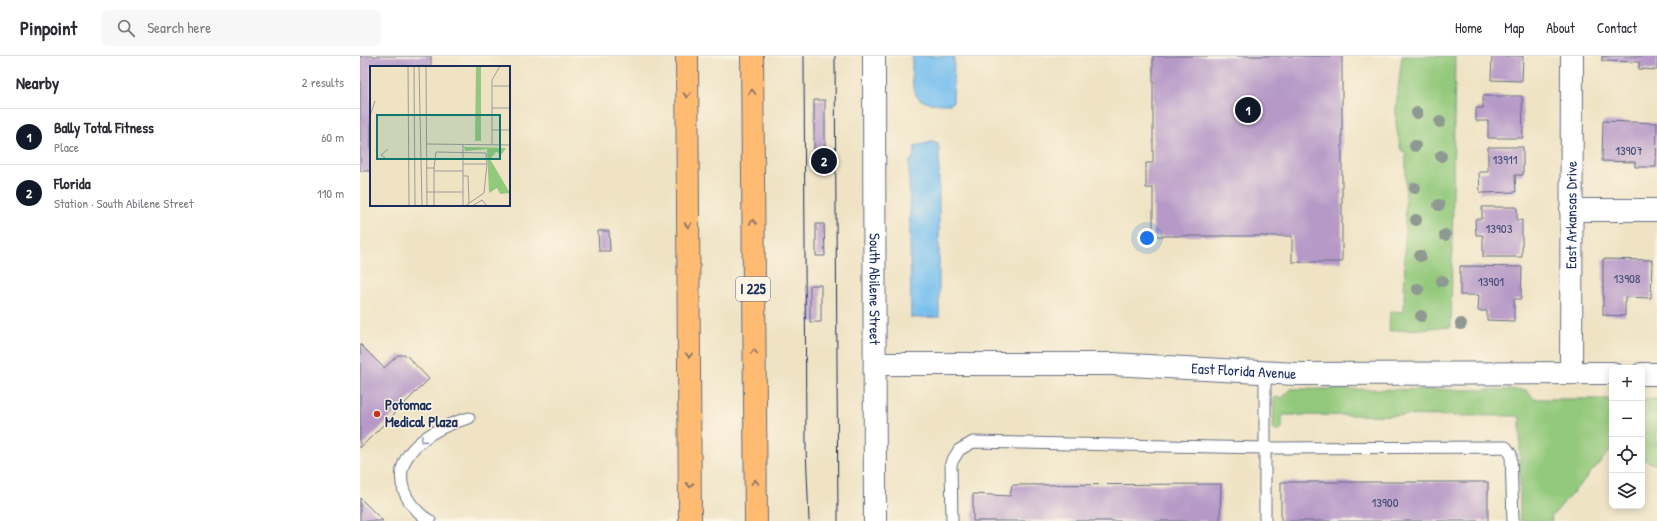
<!DOCTYPE html>
<meta charset="utf-8">
<style>
:root{--surface:#fff;--page:#f7f7f7;--text:#2b2b33;--muted:#7c7c81;--line:#e1e1e2;--accent:#111827}
body{margin:0;font-family:"Patrick Hand",sans-serif;background:var(--page);color:var(--text)}
.controls{position:absolute;right:12px;bottom:12px;display:grid;overflow:hidden;border-radius:8px;box-shadow:0 2px 10px #0003}
.controls button{width:36px;height:36px;display:grid;place-items:center;padding:0;border:0;border-bottom:1px solid var(--line);background:var(--surface);color:var(--text);font:20px sans-serif}
.you{position:absolute;left:787px;top:182px;width:14px;height:14px;margin:-10px;border:3px solid #fff;border-radius:50%;background:#1a73e8;box-shadow:0 0 0 6px #1a73e833}
.badge{display:grid;place-items:center;width:26px;height:26px;border-radius:50%;background:var(--accent);color:#fff;font-size:13px;font-weight:700}
.pin{position:absolute;translate:-50% -50%;border:2px solid #fff;box-shadow:0 1px 4px #0006}
.list{margin:0;padding:0;list-style:none}
h2{display:flex;justify-content:space-between;align-items:center;height:52px;margin:0;padding:0 16px;font-size:17px}
h2 small{font-size:13px;font-weight:400;color:var(--muted)}
.list li{display:grid;grid-template-columns:26px 1fr auto;gap:12px;align-items:center;box-sizing:border-box;height:56px;padding:0 16px;border-top:1px solid var(--line)}
.list b{display:block;font-size:15px;white-space:nowrap}
.list p{margin:0;font-size:13px;white-space:nowrap;color:var(--muted)}
.list em{font-size:13px;font-style:normal;color:var(--muted)}
.icon{flex:none;width:22px;height:22px;fill:none;stroke:currentColor;stroke-width:2;stroke-linecap:round;stroke-linejoin:round}
.map{position:relative;flex:none;width:1297px;height:465px;overflow:hidden}
header{display:flex;align-items:center;gap:24px;box-sizing:border-box;height:56px;padding:0 20px;background:var(--surface);border-bottom:1px solid var(--line)}
header strong{font-size:19px}
nav{display:flex;gap:22px;margin-inline-start:auto;font-size:14px}
.search{width:280px;height:36px;background:var(--page);display:flex;align-items:center;gap:10px;box-sizing:border-box;padding:0 14px;border-radius:8px;color:var(--muted);font-size:15px}
main{display:flex}
aside{flex:1;background:var(--surface)}
.map>svg:first-child{display:block}
.green{fill:#93c97c;stroke:#577c6d}
.water{fill:#77bfef;stroke:#4977a6}
.building{fill:#b699c7}
.lines{fill:none;stroke-linecap:round;stroke-linejoin:round}
.service-casing{stroke:#656e82;stroke-width:13}
.minor-casing{stroke:#656e82;stroke-width:24}
.tertiary-casing{stroke:#656e82;stroke-width:24}
.motorway-casing{stroke:#656e82;stroke-width:24}
.service{stroke:#fff;stroke-width:11}
.minor{stroke:#fff;stroke-width:22}
.tertiary{stroke:#fff;stroke-width:22}
.motorway{stroke:#febb71;stroke-width:22}
.tram{stroke:#1b2f5e;stroke-width:1}
.tree{fill:#8e9991}
.oneway{stroke:#816e67}
.oneway2{stroke:#8d97ae}
.poi-dot{fill:#c8321e;stroke:#fcf5e5;stroke-width:1.5}
.labels{text-anchor:middle;stroke-width:3;stroke-linejoin:round;paint-order:stroke}
.number-label{font-size:13px;fill:#424a78}
.shield{fill:#fcf5e5;stroke:#5e6a86;stroke-width:1}
.shield-label{font-size:14px;font-weight:bold;fill:#1b2f5e}
.street-label{font-size:15px;fill:#1b2f5e;stroke:#fcf5e5}
.poi-label{font-size:15px;font-weight:bold;fill:#1b2f5e;stroke:#fcf5e5;text-anchor:start}
.inset-road{fill:none;stroke:#9a9b9b;stroke-width:1}
.view{fill:#0f766e;fill-opacity:0.15;stroke:#0f766e;stroke-width:2}
.inset-edge{fill:none;stroke:#1b2f5e;stroke-width:2}
</style>
<header>
<strong>Pinpoint</strong>
<div class="search"><svg class="icon" aria-label="search" viewBox="0 0 24 24"><circle cx="10" cy="10" r="6"/><path d="M15 15l6 6"/></svg>Search here</div>
<nav><a>Home</a><a>Map</a><a>About</a><a>Contact</a></nav>
</header>
<main>
<aside>
<h2>Nearby<small>2 results</small></h2>
<ul class="list">
<li><span class="badge">1</span><div><b>Bally Total Fitness</b><p>Place</p></div><em>60 m</em></li>
<li><span class="badge">2</span><div><b>Florida</b><p>Station · South Abilene Street</p></div><em>110 m</em></li>
</ul>
</aside>
<div class="map">
<svg width="1297" height="465" viewBox="0 0 1297 465">
<rect width="100%" height="100%" fill="#fcf5e5"/>
<filter id="ink" filterUnits="userSpaceOnUse"><feTurbulence type="fractalNoise" baseFrequency=".025" numOctaves="2"/><feDisplacementMap in="SourceGraphic" scale="8" xChannelSelector="R" yChannelSelector="G"/><feConvolveMatrix kernelMatrix="1 2 1 2 8 2 1 2 1" color-interpolation-filters="sRGB"/></filter>
<filter id="wash" filterUnits="userSpaceOnUse"><feTurbulence type="fractalNoise" baseFrequency=".012" numOctaves="4" result="noise"/><feDisplacementMap in="SourceGraphic" scale="16" xChannelSelector="R" yChannelSelector="G"/><feGaussianBlur stdDeviation="0.9" result="paint"/><feColorMatrix in="noise" values="0 0 0 0 0 0 0 0 0 0 0 0 0 0 0 0 0 1.4 0 .05"/><feComposite in="paint" operator="in"/></filter>
<g filter="url(#wash)">
<rect width="100%" height="100%" fill="#efe3c4"/>
<path class="green" d="M1042 0H1095L1091 271 1029 275 1030 255 1044 256 1046 97 1041 94 1036 69V51Z
M931 333 1166 334 1174 343H1252V393L1191 461 1192 465H1160V360L922 359V372L920 375H915L913 372 914 341 922 342Z
M1282 343H1297V409L1282 403Z"/>
<path class="water" d="M554 0H594L593 46 590 48C549 49 552 37 552 2Z
M572 86 578 88 579 93V261L551 262 549 107 554 99 555 90Z"/>
<g id="blocks">
<path class="building" d="M0 0H71V11H11V115H0Z
M793 0H982V206H932V180H793V132H786V107H793Z
M1132 0H1163L1162 25 1131 24Z
M1242 0H1297V14L1279 13V6L1242 5Z
M1123 40H1162L1163 82H1128V65H1116V52H1123Z
M454 44H465V97H454Z
M1243 65 1297 67 1296 111H1275V106L1242 105Z
M1128 91H1163V119H1155L1156 136 1120 137 1119 116H1128Z
M1122 151H1157V164H1162V201H1123V179H1116L1115 163H1122Z
M456 168H464L465 200H456Z
M238 175H249L250 195H239Z
M1243 203 1292 204 1291 242 1265 241V260L1243 259Z
M1100 210 1162 211 1161 243H1154V265L1127 264V255H1118L1119 239H1100Z
M450 229H461V266H450Z
M0 288 24 312 38 299H46L69 323 0 392Z
M921 426H1128V465H921Z
M861 428 860 465H613V438L650 440 652 429Z
M0 442 23 465H0Z"/>
</g>
</g>
<g filter="url(#ink)">
<use href="#blocks" fill-opacity="0" stroke="#656e82" stroke-width="1"/>
<g class="lines">
<g class="service-casing">
<path id="service" d="M905 316V465
M70 465C59 458 49 448 44 435 30 395 78 370 109 362
M592 465 591 407 599 394 613 386 904 392 1146 391 1151 398 1153 465"/>
</g>
<g class="minor-casing">
<g id="minor">
<path d="M1211 154H1297"/>
<path id="s1" d="M1211 317 1212 0"/>
</g>
</g>
<g class="tertiary-casing">
<g id="tertiary">
<path id="s2" d="M514 0 515 465"/>
<path id="s3" d="M515 308H752L936 318 1252 317"/>
<path d="M1282 318H1297"/>
</g>
</g>
<g class="motorway-casing">
<path id="motorway" d="M327 0 330 465
M392 0 396 465"/>
</g>
<use href="#service" class="service"/>
<use href="#minor" class="minor"/>
<use href="#tertiary" class="tertiary"/>
<use href="#motorway" class="motorway"/>
<path class="tram" d="M444 0 446 393 449 465
M475 0 478 465"/>
</g>
<g class="tree">
<circle cx="1057" cy="57" r="6"/>
<circle cx="1080" cy="66" r="6"/>
<circle cx="1055" cy="90" r="6"/>
<circle cx="1081" cy="100" r="6"/>
<circle cx="1055" cy="132" r="6"/>
<circle cx="1079" cy="149" r="6"/>
<circle cx="1056" cy="164" r="6"/>
<circle cx="1085" cy="179" r="6"/>
<circle cx="1060" cy="200" r="6"/>
<circle cx="1082" cy="225" r="6"/>
<circle cx="1058" cy="233" r="6"/>
<circle cx="1061" cy="260" r="6"/>
<circle cx="1101" cy="268" r="6"/>
</g>
<defs><path id="oneway-chevron" d="M-2-3.5L2.5 0L-2 3.5" fill="none" stroke-width="1.6" stroke-linecap="round" stroke-linejoin="round"/></defs>
<g class="oneway">
<use href="#oneway-chevron" transform="translate(392 36) rotate(-90)"/>
<use href="#oneway-chevron" transform="translate(327 39) rotate(90)"/>
<use href="#oneway-chevron" transform="translate(393 166) rotate(-90)"/>
<use href="#oneway-chevron" transform="translate(328 169) rotate(90)"/>
<use href="#oneway-chevron" transform="translate(394 296) rotate(-91)"/>
<use href="#oneway-chevron" transform="translate(329 299) rotate(90)"/>
<use href="#oneway-chevron" transform="translate(395 426) rotate(-91)"/>
<use href="#oneway-chevron" transform="translate(330 429) rotate(90)"/>
</g>
<use class="oneway2" href="#oneway-chevron" transform="translate(63 384) rotate(138)"/>
</g>
<circle class="poi-dot" cx="17" cy="358" r="4"/>
<g class="labels">
<g class="number-label">
<text x="1269" y="99">13907</text>
<text x="1145" y="108">13911</text>
<text x="1139" y="177">13903</text>
<text x="1267" y="227">13908</text>
<text x="1131" y="230">13901</text>
<text x="1025" y="451">13900</text>
</g>
<rect class="shield" x="376" y="221" width="34" height="24" rx="3"/>
<g class="shield-label">
<text x="393" y="238">I 225</text>
</g>
<g class="street-label">
<text dy="5" stroke="none"><textPath href="#s1" startOffset="158">East Arkansas Drive</textPath></text>
<text dy="5" stroke="none"><textPath href="#s2" startOffset="233">South Abilene Street</textPath></text>
<text dy="5" stroke="none"><textPath href="#s3" startOffset="369">East Florida Avenue</textPath></text>
</g>
<g class="poi-label">
<text x="25" y="354">Potomac<tspan x="25" dy="17">Medical Plaza</tspan></text>
</g>
</g>
<g transform="translate(10 10)">
<rect width="140" height="140" fill="#efe3c4"/>
<path d="M106 0H111V75H105ZM94 81 136 82 132 88 126 86 120 93 140 127 130 128 127 122 119 127 117 83 95 85Z" fill="#93c97c"/>
<path class="inset-road" d="M38 0 39 140M44 0 45 140M49 0 52 140M56 0 57 140M123 20H140M122 42H140M0 50 5 35M122 64H140M56 78 140 79M93 79V140M122 79V14L130 0M18 83 11 89 18 94M56 102H64L66 86 116 87 117 98H93M64 102V140M64 105H93M93 110H98L99 137M56 126H93M95 140 114 127 117 98M102 140 112 134 117 140"/>
<path class="view" d="M7 49H130V93H7Z"/>
<rect width="140" height="140" class="inset-edge"/>
</g>
</svg>
<div class="controls">
<button>+</button>
<button>−</button>
<button><svg class="icon" aria-label="locate" viewBox="0 0 24 24"><circle cx="12" cy="12" r="6"/><path d="M12 2v4M12 18v4M2 12h4M18 12h4"/></svg></button>
<button><svg class="icon" aria-label="layers" viewBox="0 0 24 24"><path d="M12 4l9 5-9 5-9-5zM3 14l9 5 9-5"/></svg></button>
</div>
<div class="you"></div>
<div class="pin badge" style="left:888px;top:54px">1</div>
<div class="pin badge" style="left:464px;top:105px">2</div>
</div>
</main>
